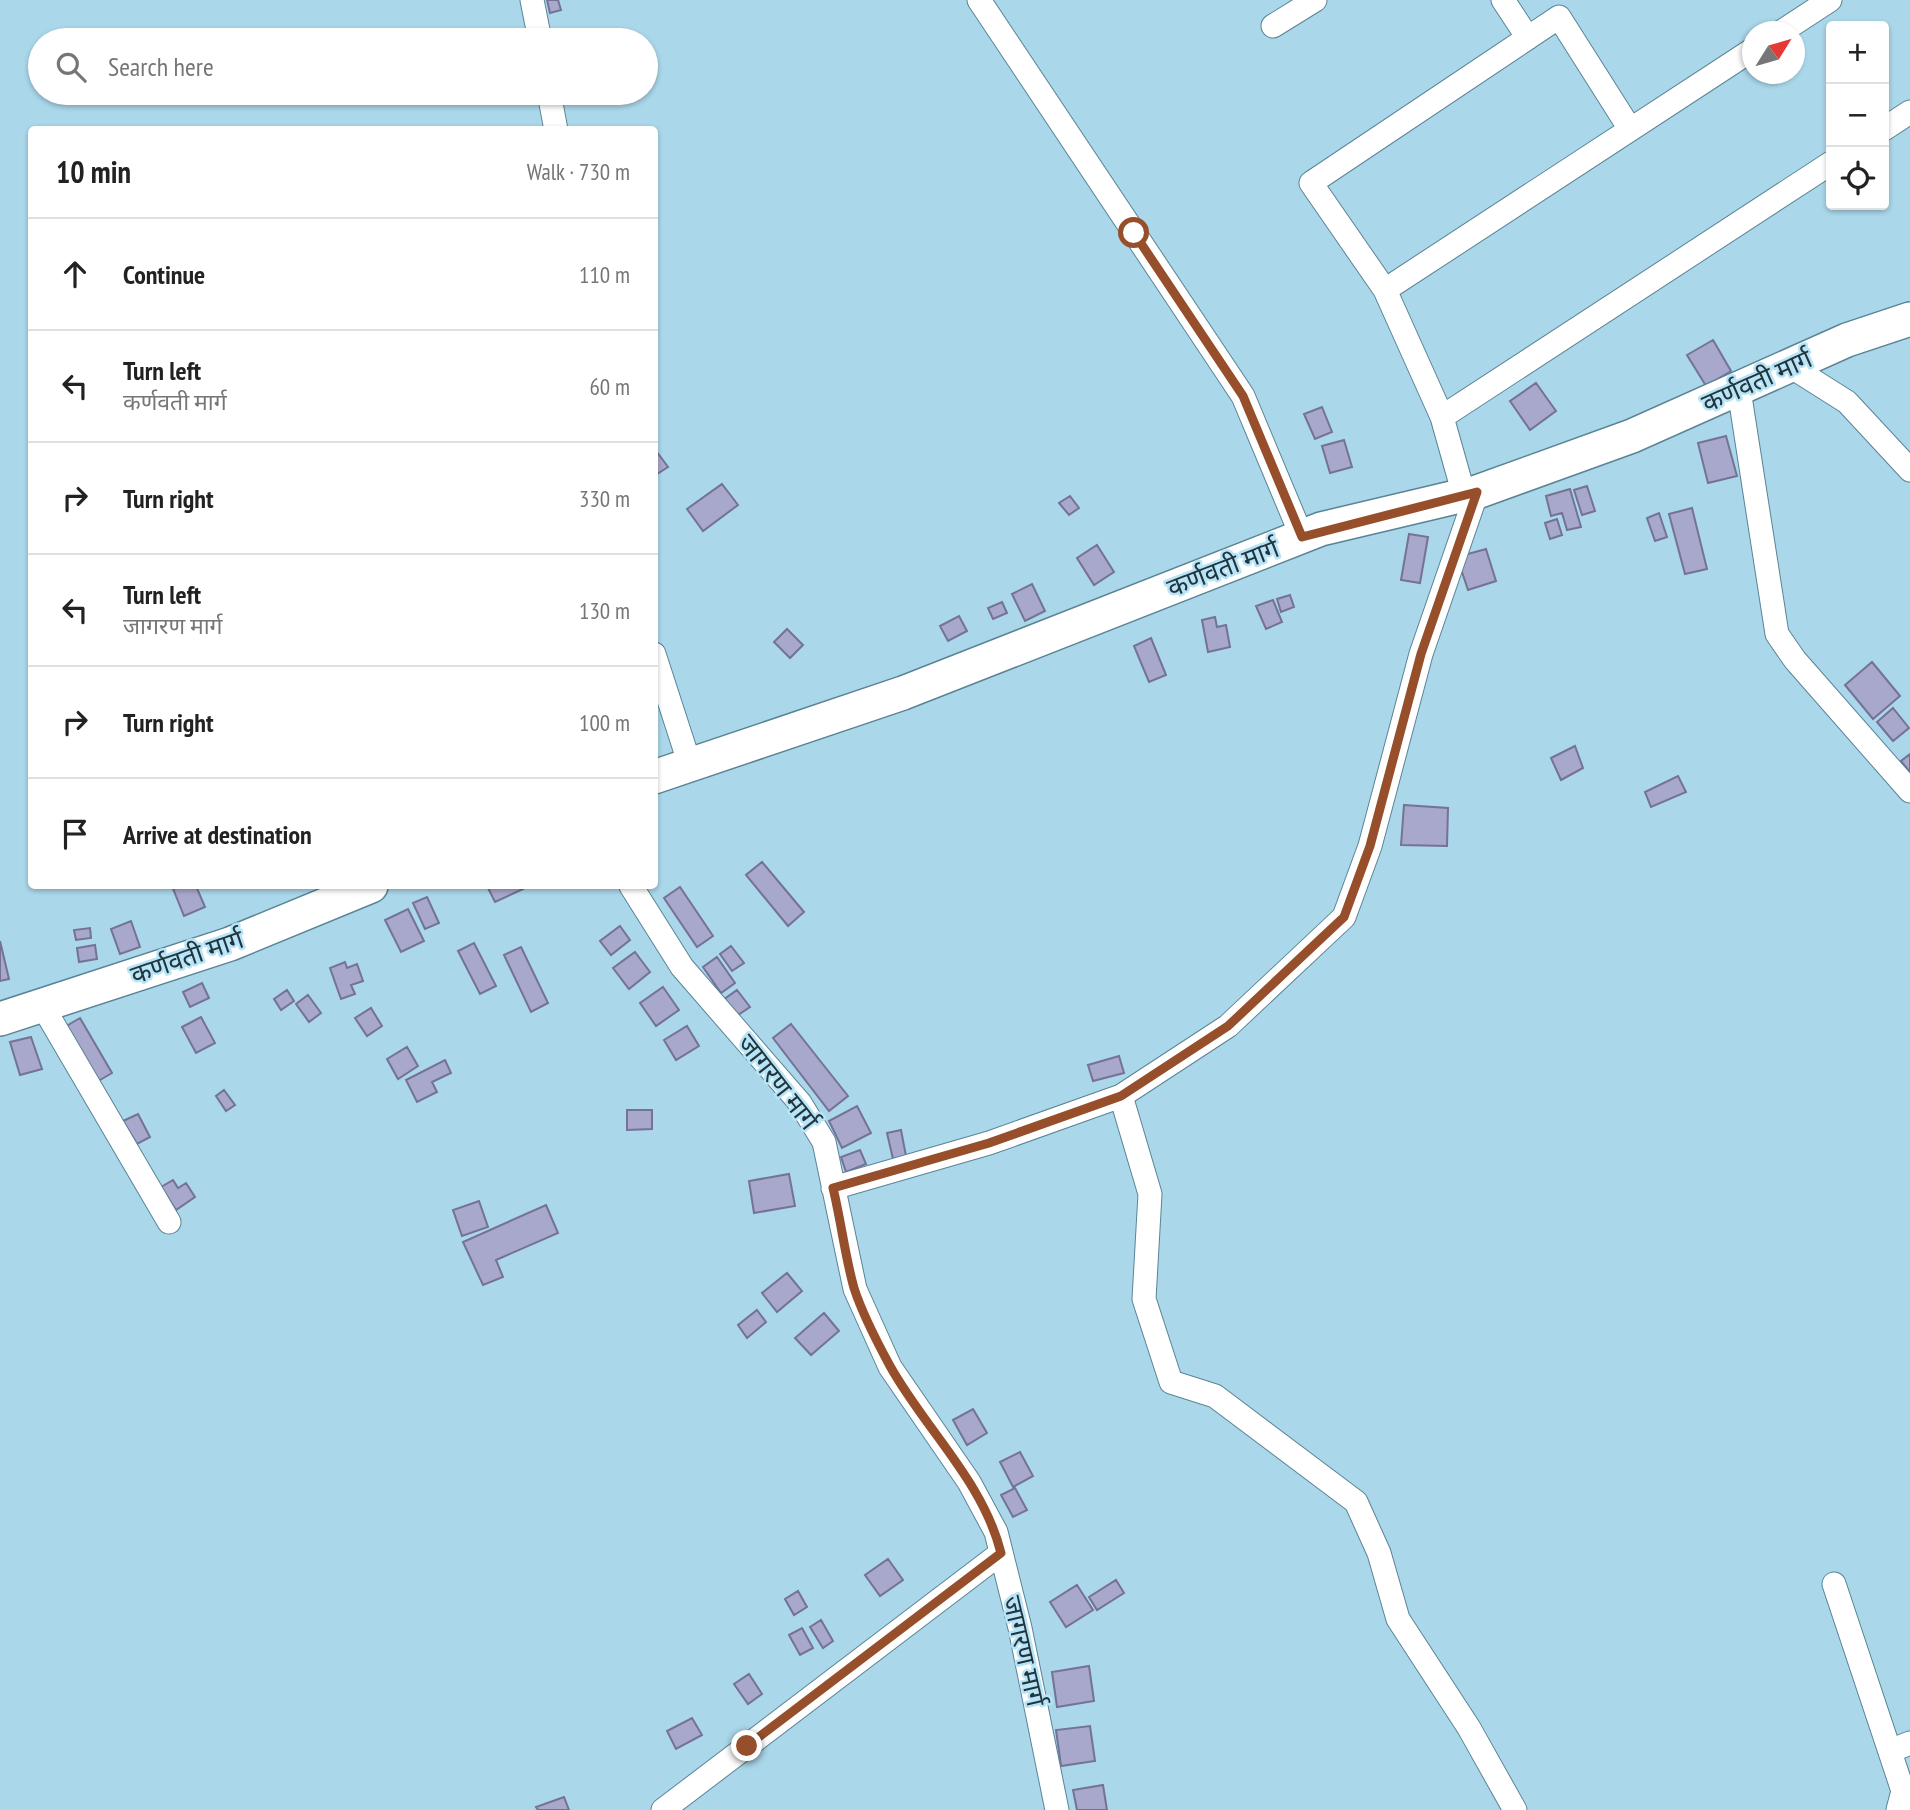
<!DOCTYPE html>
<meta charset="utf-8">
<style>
:root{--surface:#fff;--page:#f2f2f2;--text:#222;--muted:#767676;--line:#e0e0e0}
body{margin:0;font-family:"PT Sans Narrow","Noto Sans Devanagari",sans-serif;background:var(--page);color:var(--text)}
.controls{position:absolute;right:21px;top:21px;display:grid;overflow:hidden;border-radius:7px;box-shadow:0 2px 5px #0004}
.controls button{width:63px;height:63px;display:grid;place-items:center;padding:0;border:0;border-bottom:2px solid var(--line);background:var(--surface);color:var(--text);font:35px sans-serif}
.compass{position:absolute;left:1742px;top:21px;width:63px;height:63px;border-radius:50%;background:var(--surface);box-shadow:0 2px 5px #0004;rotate:53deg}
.stop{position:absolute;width:21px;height:21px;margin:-16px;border:5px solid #964f2a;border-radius:50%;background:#fff}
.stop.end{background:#964f2a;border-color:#fff;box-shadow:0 2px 7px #0008}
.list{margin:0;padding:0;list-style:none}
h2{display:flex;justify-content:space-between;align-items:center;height:91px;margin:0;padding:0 28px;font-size:30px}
h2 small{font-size:23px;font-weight:400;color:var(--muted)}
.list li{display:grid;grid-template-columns:46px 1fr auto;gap:21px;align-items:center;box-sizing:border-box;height:112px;padding:0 28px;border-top:2px solid var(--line)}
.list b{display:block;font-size:26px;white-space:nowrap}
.list p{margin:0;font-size:23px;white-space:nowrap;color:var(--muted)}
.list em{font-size:23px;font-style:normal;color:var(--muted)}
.icon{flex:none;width:38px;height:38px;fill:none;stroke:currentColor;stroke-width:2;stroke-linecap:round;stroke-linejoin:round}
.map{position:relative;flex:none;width:1910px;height:1810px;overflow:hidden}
.search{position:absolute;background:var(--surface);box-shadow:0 2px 5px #0004;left:28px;top:28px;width:630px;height:77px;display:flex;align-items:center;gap:18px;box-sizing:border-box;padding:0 24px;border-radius:38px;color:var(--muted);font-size:26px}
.panel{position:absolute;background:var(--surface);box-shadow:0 2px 5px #0004;left:28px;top:126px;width:630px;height:763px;border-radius:7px}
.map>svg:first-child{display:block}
.building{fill:#a8a7cc;stroke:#747295;stroke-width:2}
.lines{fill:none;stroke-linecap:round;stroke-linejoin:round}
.street-casing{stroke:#5a8496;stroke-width:25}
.secondary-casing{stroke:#5a8496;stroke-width:36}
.street{stroke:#fff;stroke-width:23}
.secondary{stroke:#fff;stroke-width:33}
.route{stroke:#964f2a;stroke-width:9}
.labels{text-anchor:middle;stroke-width:5;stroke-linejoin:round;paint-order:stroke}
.street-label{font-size:26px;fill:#22343c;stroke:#b7e4f7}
</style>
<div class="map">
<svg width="1910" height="1810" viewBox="0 0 1910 1810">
<rect width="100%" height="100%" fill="#aad7ea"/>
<path class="building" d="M547 0H558L561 10 550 13Z
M1713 340 1731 371 1706 386 1687 355Z
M1536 383 1556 411 1530 430 1510 401Z
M1322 407 1332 432 1315 439 1304 414Z
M1726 436 1737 476 1708 483 1698 443Z
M1344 440 1352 467 1330 473 1322 446Z
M654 448 668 467 654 476Z
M722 484 738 505 703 531 687 509Z
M1587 486 1595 511 1582 515 1574 490Z
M1570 489 1581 527 1567 530 1562 513 1551 516 1546 496Z
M1070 496 1079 508 1069 515 1059 503Z
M1692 508 1707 569 1685 574 1669 514Z
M1659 513 1667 537 1655 541 1647 518Z
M1557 519 1562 535 1550 539 1545 523Z
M1409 534 1428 537 1420 583 1401 580Z
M1097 545 1114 572 1094 585 1077 558Z
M1486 549 1496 581 1468 590 1457 557Z
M1032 584 1045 611 1025 621 1012 594Z
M1290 595 1294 607 1281 612 1277 599Z
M1273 600 1282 622 1266 629 1256 606Z
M1002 602 1007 613 993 619 988 608Z
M959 616 967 631 948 641 940 626Z
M1215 617 1217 627 1226 625 1230 647 1208 652 1202 620Z
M787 629 803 645 790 658 774 642Z
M1151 638 1166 675 1149 682 1134 646Z
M1872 662 1900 696 1873 719 1845 685Z
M1893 708 1909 728 1893 741 1877 722Z
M1575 746 1583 768 1561 780 1551 758Z
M1910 754V772L1901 761Z
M1678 776 1686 792 1651 807 1645 792Z
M1404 805 1448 808 1447 846 1401 845Z
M762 862 804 912 788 926 746 875Z
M172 886H196L205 907 184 916Z
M487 886H521L523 889 495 902Z
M680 887 713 936 697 947 664 898Z
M427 897 439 923 425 929 413 903Z
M408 909 424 941 401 952 385 920Z
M131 921 140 947 120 954 111 929Z
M620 926 630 940 611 955 600 941Z
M90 928 91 938 76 940 74 930Z
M0 941 9 979 0 981Z
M474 943 496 986 480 994 458 951Z
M95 945 97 959 79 962 77 948Z
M731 946 744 963 732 971 720 954Z
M521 947 548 1003 531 1012 504 955Z
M635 952 650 972 629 989 613 968Z
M717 957 735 983 721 993 703 967Z
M345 962 347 968 357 964 363 981 351 985 355 994 341 999 330 968Z
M202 983 209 998 190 1007 183 992Z
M663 987 679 1010 656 1026 640 1003Z
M287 990 294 1001 281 1010 274 999Z
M737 990 750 1007 735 1017 723 1000Z
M308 995 321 1013 309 1022 296 1004Z
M371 1008 382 1026 367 1036 355 1018Z
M201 1017 215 1043 196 1053 182 1027Z
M80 1018 112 1073 95 1083 63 1028Z
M791 1024 848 1096 829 1111 773 1038Z
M687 1026 699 1046 676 1060 664 1040Z
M31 1037 42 1069 20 1075 10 1042Z
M407 1047 418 1066 398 1079 387 1059Z
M1119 1056 1124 1073 1093 1081 1088 1065Z
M445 1060 451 1073 432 1082 437 1092 417 1102 406 1080Z
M224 1090 235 1105 226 1111 216 1096Z
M857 1106 871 1133 842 1148 829 1121Z
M627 1110H652V1129L627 1130Z
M138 1114 150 1137 137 1144 123 1121Z
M901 1130 906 1156 893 1159 887 1133Z
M860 1150 866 1164 846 1172 841 1157Z
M789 1174 795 1206 754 1213 749 1181Z
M173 1180 178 1188 186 1183 195 1197 176 1210 161 1187Z
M479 1201 488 1227 462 1236 453 1210Z
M546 1205 558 1233 496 1260 503 1277 483 1285 463 1242Z
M787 1273 802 1291 777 1312 762 1293Z
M757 1310 766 1322 747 1338 738 1325Z
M824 1313 839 1331 811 1355 795 1338Z
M973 1409 987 1433 967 1445 953 1420Z
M1020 1452 1033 1476 1013 1487 1000 1462Z
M1015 1488 1027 1510 1013 1517 1001 1495Z
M888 1559 903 1580 880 1596 865 1575Z
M1116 1580 1124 1593 1097 1610 1089 1597Z
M1077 1585 1093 1610 1066 1627 1050 1602Z
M798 1591 807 1607 794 1615 785 1599Z
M821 1620 833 1641 823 1648 810 1627Z
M802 1628 813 1648 800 1655 789 1635Z
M1089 1666 1094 1701 1057 1707 1052 1672Z
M749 1674 762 1694 748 1704 734 1684Z
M692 1718 702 1735 676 1749 667 1731Z
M1090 1726 1095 1761 1061 1766 1056 1730Z
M1103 1785 1107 1810H1077L1073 1790Z
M564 1797 569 1810H538L536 1807Z"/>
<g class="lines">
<g class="street-casing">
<path id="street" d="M532 0 540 40
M979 0 1243 396 1302 537
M1503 0 1528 38
M1273 26 1315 0
M1781 32 1830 0
M549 93 556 130
M1884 129 1910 112
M1385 290 1752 50
M1790 366 1847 402 1910 470
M1739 390 1777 634 1795 660 1910 791
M1442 417 1831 163
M1464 495 1442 417 1385 290 1311 183 1559 17 1630 129
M654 654 690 765
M631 886 682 967 800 1103 824 1142 855 1289 890 1367 969 1482 996 1532 1020 1628 1057 1810
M42 1005 169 1222
M1121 1096 1150 1194 1144 1299 1171 1382 1215 1396 1356 1502 1379 1553 1398 1619 1469 1728 1515 1810
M833 1188 989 1143 1121 1096 1228 1026 1344 917 1370 846 1421 654 1477 492
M1834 1584 1903 1791 1898 1810
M1890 1751 1910 1743
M663 1810 1001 1553"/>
</g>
<g class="secondary-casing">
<path id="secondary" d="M654 777 903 693 1321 529 1477 492 1632 436 1847 340 1910 319
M0 1019 230 944 371 886"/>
</g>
<use href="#street" class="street"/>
<use href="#secondary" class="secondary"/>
</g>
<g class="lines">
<path class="route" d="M747 1746 1001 1553C983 1481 925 1429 890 1366 877 1342 862 1313 854 1288 845 1256 841 1221 833 1188L989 1143 1121 1096 1228 1026 1344 917 1370 846 1421 654 1477 492 1302 537 1243 396 1134 233"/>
</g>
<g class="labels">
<g class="street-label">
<text transform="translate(1757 381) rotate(-24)" y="9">कर्णवती मार्ग</text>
<text transform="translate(1223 568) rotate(-21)" y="9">कर्णवती मार्ग</text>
<text transform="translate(187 957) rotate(-19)" y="9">कर्णवती मार्ग</text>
<text transform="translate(778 1082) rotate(52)" y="9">जागरण मार्ग</text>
<text transform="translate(1024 1651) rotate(77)" y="9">जागरण मार्ग</text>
</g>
</g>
</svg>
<div class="controls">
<button>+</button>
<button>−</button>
<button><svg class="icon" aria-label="locate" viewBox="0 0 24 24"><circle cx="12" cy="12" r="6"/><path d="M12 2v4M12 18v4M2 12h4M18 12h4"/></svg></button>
</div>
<svg class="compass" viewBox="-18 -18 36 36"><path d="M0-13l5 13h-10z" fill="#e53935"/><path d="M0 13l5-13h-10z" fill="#767676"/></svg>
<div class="stop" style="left:1134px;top:233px"></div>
<div class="stop end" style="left:747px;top:1746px"></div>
<div class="search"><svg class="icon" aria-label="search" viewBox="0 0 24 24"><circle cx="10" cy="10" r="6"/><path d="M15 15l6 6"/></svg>Search here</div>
<section class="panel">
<h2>10 min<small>Walk · 730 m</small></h2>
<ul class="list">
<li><svg class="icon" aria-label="ahead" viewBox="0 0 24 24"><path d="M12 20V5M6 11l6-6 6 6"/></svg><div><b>Continue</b></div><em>110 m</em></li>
<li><svg class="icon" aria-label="left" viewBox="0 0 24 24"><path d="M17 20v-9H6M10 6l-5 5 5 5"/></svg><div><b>Turn left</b><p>कर्णवती मार्ग</p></div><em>60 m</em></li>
<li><svg class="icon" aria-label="right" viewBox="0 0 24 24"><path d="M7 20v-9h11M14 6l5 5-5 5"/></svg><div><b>Turn right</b></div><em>330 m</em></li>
<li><svg class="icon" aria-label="left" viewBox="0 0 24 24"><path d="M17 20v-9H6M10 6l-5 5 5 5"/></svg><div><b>Turn left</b><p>जागरण मार्ग</p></div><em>130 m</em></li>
<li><svg class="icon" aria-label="right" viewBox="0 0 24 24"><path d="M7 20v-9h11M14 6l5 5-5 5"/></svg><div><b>Turn right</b></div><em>100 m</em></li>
<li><svg class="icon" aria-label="arrive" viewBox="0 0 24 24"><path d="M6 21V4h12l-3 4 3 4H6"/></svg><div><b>Arrive at destination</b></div></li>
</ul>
</section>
</div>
